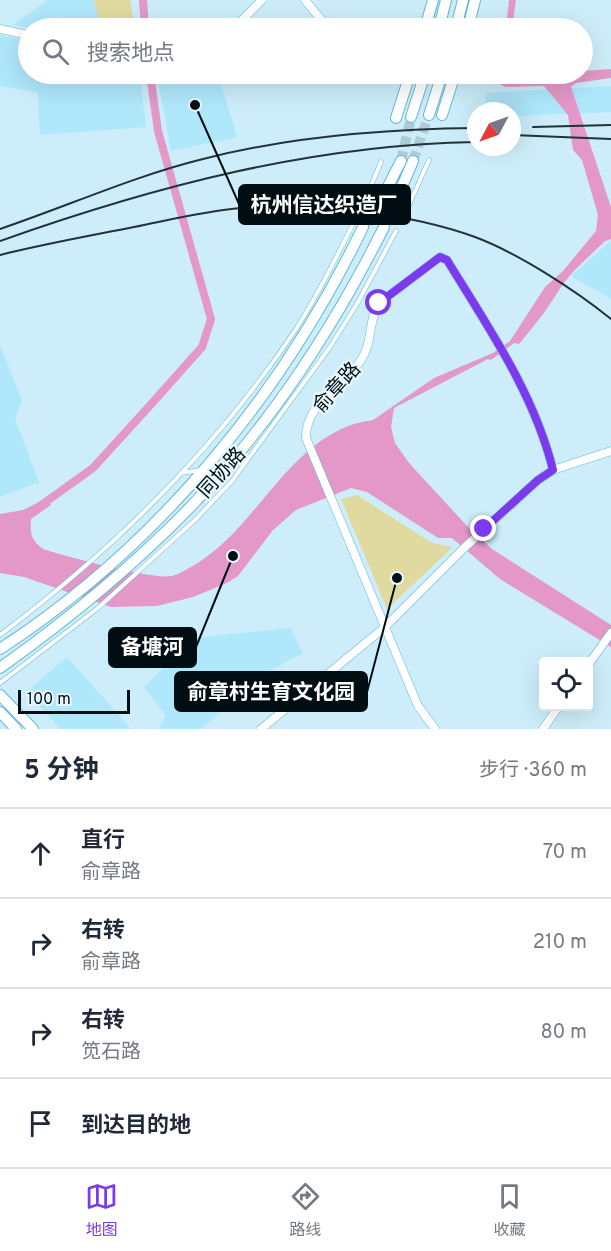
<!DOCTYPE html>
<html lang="zh">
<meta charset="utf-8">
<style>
:root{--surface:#fff;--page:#f2f2f3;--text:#1f2937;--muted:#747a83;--line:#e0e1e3;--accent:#7c3aed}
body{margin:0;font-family:Overpass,"Noto Sans SC",sans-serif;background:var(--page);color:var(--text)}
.controls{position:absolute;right:18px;bottom:18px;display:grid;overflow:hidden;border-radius:6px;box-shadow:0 6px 24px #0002}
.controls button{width:54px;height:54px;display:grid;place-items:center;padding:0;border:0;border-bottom:2px solid var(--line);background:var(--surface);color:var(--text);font:30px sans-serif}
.compass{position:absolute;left:467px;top:102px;width:54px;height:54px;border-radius:50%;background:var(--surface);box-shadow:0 6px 24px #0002;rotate:229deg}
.scale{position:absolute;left:18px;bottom:15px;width:112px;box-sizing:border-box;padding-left:6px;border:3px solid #000e14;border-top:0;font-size:16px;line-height:21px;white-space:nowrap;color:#000e14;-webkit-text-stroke:4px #e7f7fd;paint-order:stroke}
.stop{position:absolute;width:18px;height:18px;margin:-14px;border:4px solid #7c3aed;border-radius:50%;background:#fff}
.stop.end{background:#7c3aed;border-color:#fff;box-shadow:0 2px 6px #0008}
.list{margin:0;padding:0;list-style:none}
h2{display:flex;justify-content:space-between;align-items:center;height:78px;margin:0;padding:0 24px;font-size:26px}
h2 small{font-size:20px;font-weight:400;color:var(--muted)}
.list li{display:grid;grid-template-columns:39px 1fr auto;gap:18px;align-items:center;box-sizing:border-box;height:90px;padding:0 24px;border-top:2px solid var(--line)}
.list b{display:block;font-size:22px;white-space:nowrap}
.list p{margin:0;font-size:20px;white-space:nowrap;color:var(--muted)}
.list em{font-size:20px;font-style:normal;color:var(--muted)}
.icon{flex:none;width:33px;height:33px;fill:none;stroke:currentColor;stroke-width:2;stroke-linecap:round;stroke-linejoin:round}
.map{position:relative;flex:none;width:611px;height:729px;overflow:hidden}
.search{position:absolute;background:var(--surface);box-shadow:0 6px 24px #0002;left:18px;right:18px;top:18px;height:66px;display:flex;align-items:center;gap:15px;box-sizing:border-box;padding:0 21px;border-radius:33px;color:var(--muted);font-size:22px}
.sheet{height:438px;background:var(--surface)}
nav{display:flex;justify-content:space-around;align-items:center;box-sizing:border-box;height:84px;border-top:2px solid var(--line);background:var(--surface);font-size:16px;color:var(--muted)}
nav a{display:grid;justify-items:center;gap:3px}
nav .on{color:var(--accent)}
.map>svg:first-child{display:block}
.built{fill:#afe7fb}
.green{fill:#e0daa1}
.water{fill:#e398c7}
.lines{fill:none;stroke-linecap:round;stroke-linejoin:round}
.canal{stroke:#e398c7;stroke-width:8}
.secondary-tunnel{stroke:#adccd7;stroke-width:10;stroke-dasharray:10 5;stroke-linecap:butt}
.lane-casing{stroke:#60bad8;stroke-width:5}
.street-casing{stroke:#60bad8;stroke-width:9}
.secondary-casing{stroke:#60bad8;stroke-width:12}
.lane{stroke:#fff;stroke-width:4}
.street{stroke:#fff;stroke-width:8}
.secondary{stroke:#fff;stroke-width:10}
.rail{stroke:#22333a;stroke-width:2}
.route{stroke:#7c3aed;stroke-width:8}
.labels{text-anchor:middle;stroke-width:5;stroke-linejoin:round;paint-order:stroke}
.street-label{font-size:20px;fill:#000e14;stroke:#e7f7fd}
.leader{fill:none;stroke:#000e14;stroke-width:2}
.callout-dot{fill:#000e14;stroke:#e7f7fd;stroke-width:2}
.callout{fill:#000e14;stroke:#000e14;stroke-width:2}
.callout-label{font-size:21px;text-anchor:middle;font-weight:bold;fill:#fff}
</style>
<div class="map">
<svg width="611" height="729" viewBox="0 0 611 729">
<rect width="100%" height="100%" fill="#ccedf9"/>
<path class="built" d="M47 0H94L101 28H31L13 25Z
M0 35 28 41V74H140L146 127 40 135 38 92 0 86Z
M157 74H218L237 137 171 151Z
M611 86V112L512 116V111H485L486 93Z
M611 241V299L571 276Z
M0 345 22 400 15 419 39 482 0 497Z
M291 628 303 653 267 672 201 729H158L166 716 144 687 194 638Z
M67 657 131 729H60L26 692Z"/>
<path class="green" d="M94 0H130L135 28H101Z
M357 495 432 543 453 547 387 609 341 499Z"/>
<path class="water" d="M509 0H516L512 28H506Z
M611 69V78L576 83 571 87 611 207V239L605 241C590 256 570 272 559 290 547 310 534 326 519 344L514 343 491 360 488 359 394 408 391 427 395 443 409 463 468 527 492 549 611 625V647L500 579 452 538H438L367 492 351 488 296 510 273 530 238 576 227 583 193 597 157 606 111 607 24 577 0 573V514L23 510 45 499 51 505 31 519C30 534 31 540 43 549 64 556 153 580 172 576 180 574 189 568 196 564 260 526 292 430 373 420L434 378 493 353 510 341 545 287 563 271 596 231 598 215 582 160 573 150 568 115 544 86 505 87 500 84 499 74H582L583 71Z"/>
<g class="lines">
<path class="canal" d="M143 0 145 28
M40 506 93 468 154 401 202 347 211 319 158 131 150 74"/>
<path class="secondary-tunnel" d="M401 161 411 117
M413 161 429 115
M363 227 382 198
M384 227 394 205"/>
<g class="lane-casing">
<path id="lane" d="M368 193 381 162
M409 205 429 160
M181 473 201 470
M0 635C113 550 217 448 296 329 318 295 336 258 354 222
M0 683 98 608 195 520 232 481 330 347 357 304 396 231"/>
</g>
<g class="street-casing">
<path id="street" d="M305 0 328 28
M234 28 262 0
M0 29 28 35
M588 665 611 633
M261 729 385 627 464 548 538 480 553 470 611 451
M435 729 418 706 306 438C305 404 343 387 361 360 373 343 368 320 379 303L440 257 447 260C488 327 534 393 553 470
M543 729 559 706"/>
</g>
<g class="secondary-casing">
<path id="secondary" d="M425 28 433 0
M439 28 446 0
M456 28 463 0
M468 28 475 0
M429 115 442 74
M442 115 455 74
M411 117 425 74
M396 118 410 74
M382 198 401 161
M394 205 413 161
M0 649C157 547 282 395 363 227
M0 668C84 608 167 538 234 459 293 389 343 309 384 227
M0 695 33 729
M0 712 16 729"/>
</g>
<use href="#lane" class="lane"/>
<use href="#street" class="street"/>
<use href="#secondary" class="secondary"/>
<path class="rail" d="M533 127 611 125
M512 135 611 139
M0 229C68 206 134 176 203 159 292 136 385 129 476 128
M0 241C155 186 311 145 476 142
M0 255C44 244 89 236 134 227 169 220 205 211 241 208 311 202 409 213 475 237 518 253 575 290 611 319"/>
</g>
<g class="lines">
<path class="route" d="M379 303 440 257 447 260C488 327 534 393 553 470L538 480 484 529"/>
</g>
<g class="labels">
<g class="street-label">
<text transform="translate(336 387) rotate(-48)" y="7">俞章路</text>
<text transform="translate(221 472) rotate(-48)" y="7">同协路</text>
</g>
</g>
<path class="leader" d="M195 105L239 204M233 556L196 647M397 578L367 692"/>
<g class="callout-dot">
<circle cx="195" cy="105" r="6"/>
<circle cx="233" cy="556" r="6"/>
<circle cx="397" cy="578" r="6"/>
</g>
<g class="callout">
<rect x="239" y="185" width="171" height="39" rx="6"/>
<rect x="109" y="628" width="87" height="39" rx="6"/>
<rect x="175" y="672" width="192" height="39" rx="6"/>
</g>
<g class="callout-label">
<text x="324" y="212">杭州信达织造厂</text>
<text x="152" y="654">备塘河</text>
<text x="271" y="699">俞章村生育文化园</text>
</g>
</svg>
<div class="controls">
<button><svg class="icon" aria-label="locate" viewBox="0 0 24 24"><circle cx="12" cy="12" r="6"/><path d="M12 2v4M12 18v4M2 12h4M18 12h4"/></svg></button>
</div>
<svg class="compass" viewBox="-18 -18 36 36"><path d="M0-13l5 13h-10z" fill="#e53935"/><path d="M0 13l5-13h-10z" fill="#747a83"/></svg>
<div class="scale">100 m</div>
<div class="stop" style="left:379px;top:303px"></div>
<div class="stop end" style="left:484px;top:529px"></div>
<div class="search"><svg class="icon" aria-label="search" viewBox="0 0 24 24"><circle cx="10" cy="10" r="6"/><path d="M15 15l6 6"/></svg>搜索地点</div>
</div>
<section class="sheet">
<h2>5 分钟<small>步行 · 360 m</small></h2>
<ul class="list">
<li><svg class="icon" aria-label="ahead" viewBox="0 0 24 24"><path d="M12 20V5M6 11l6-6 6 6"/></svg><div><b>直行</b><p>俞章路</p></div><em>70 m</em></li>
<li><svg class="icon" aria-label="right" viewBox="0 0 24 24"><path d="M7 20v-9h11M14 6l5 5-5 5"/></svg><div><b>右转</b><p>俞章路</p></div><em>210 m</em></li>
<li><svg class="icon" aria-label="right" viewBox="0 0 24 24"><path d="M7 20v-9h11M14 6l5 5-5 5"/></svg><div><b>右转</b><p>笕石路</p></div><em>80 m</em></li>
<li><svg class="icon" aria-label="arrive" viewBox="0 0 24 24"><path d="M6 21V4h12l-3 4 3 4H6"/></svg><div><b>到达目的地</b></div></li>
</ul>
</section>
<nav>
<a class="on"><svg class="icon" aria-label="map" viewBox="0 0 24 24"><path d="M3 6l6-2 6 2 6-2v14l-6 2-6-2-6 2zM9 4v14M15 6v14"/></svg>地图</a>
<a><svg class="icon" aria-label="directions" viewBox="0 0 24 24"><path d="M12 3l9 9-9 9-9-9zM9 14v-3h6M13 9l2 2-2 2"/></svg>路线</a>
<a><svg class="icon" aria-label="saved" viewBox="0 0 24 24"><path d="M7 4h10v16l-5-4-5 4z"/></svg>收藏</a>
</nav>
